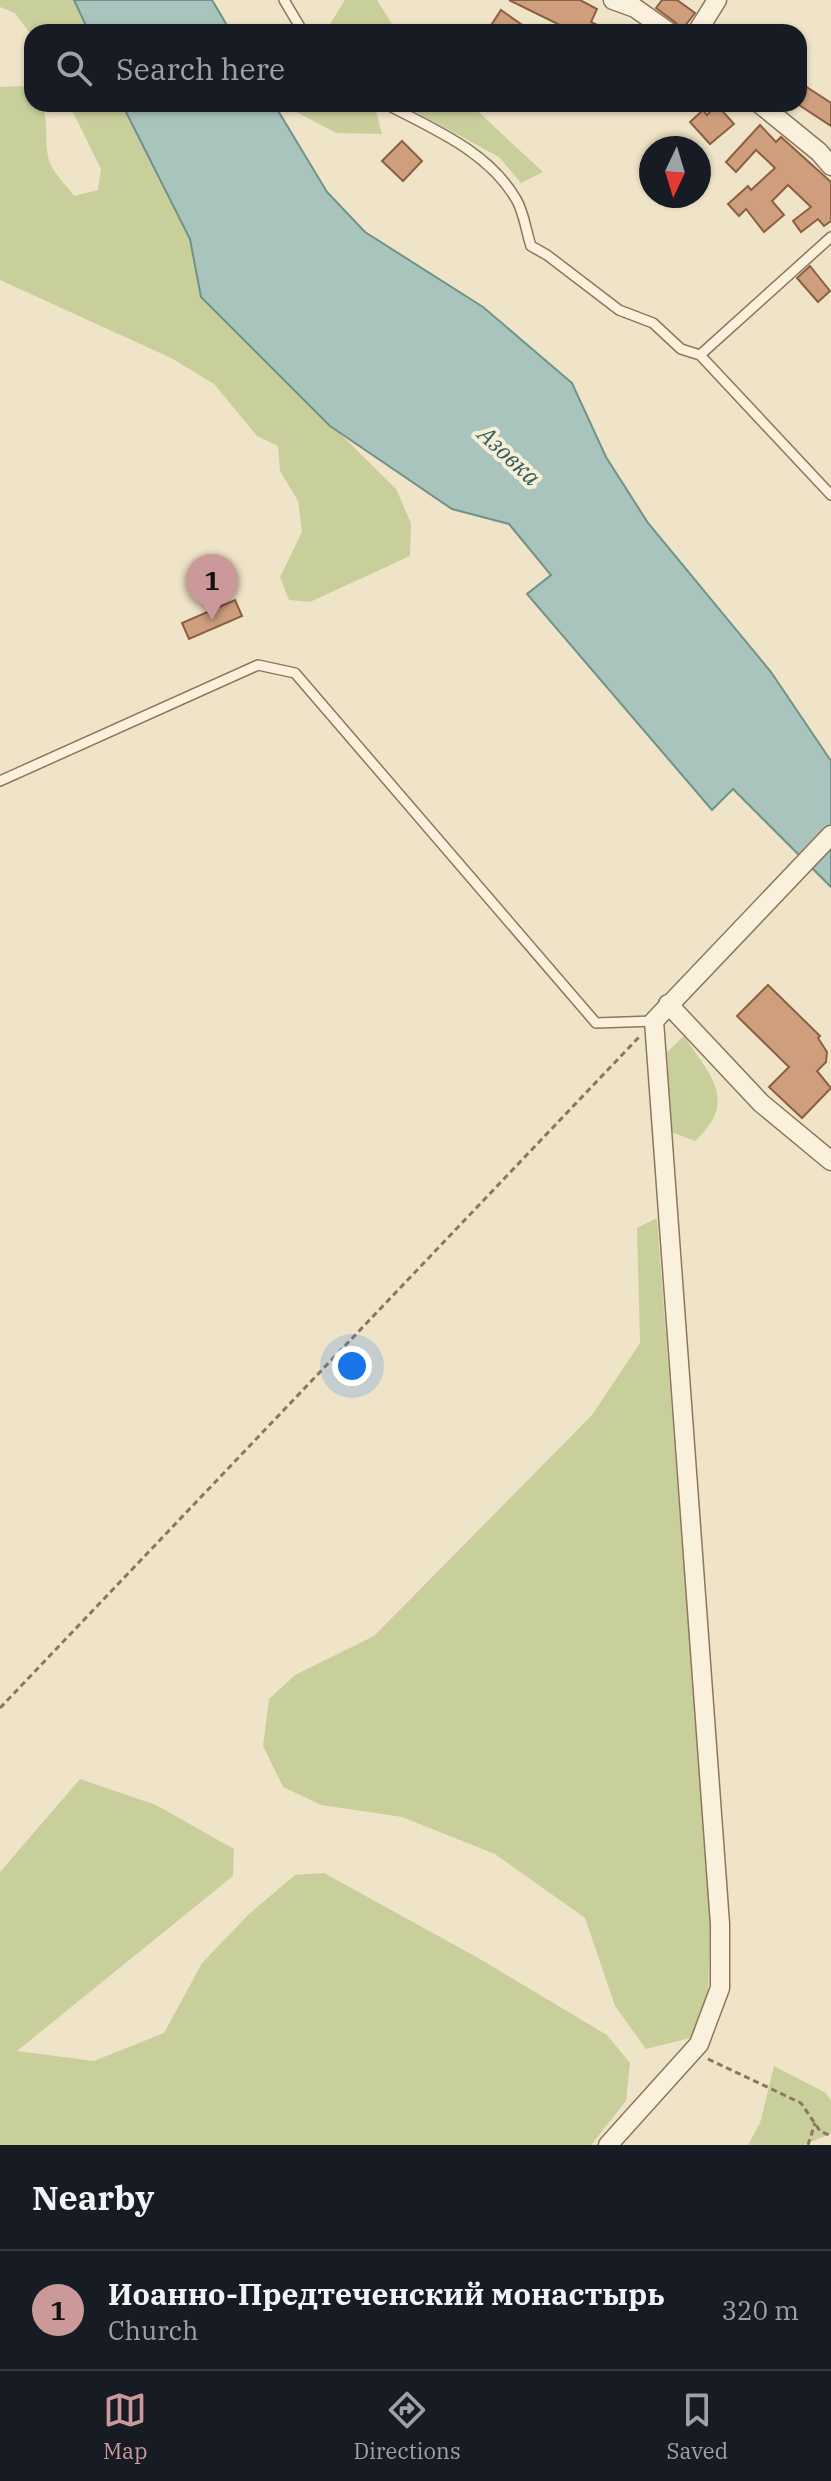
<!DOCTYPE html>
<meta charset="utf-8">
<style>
:root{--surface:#171b24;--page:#20242c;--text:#f1f3f6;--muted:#9ea1a6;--line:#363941;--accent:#cc999b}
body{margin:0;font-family:"IBM Plex Serif",serif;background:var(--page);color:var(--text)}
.compass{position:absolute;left:639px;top:136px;width:72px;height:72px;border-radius:50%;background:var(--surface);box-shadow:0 2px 6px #0004;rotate:184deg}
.you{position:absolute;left:352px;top:1366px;width:28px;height:28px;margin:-20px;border:6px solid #fff;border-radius:50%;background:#1a73e8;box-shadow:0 0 0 12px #1a73e833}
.badge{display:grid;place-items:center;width:52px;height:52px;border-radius:50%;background:var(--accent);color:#111;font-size:26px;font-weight:700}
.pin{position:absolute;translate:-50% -66px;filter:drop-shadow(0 2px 4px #0008)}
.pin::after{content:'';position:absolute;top:42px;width:28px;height:24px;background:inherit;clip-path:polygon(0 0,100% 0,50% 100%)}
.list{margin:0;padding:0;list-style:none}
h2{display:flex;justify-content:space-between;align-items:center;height:104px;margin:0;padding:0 32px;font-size:34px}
h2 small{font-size:26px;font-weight:400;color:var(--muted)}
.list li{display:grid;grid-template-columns:52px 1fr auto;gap:24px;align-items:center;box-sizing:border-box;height:120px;padding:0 32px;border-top:2px solid var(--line)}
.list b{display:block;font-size:30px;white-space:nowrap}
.list p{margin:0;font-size:26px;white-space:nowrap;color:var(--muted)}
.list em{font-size:26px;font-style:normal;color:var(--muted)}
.icon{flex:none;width:44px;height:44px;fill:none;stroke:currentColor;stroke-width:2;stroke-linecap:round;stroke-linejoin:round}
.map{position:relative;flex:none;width:831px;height:2145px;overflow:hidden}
.search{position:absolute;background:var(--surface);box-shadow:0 2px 6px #0004;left:24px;right:24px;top:24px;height:88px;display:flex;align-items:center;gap:20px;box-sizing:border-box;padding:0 28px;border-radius:24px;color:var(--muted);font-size:30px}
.sheet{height:224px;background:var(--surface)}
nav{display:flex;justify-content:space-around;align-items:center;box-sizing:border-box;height:112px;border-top:2px solid var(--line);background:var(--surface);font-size:22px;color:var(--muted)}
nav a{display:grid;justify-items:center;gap:4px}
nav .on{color:var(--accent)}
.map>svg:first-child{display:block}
.green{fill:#c9cf9b}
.water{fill:#a9c4bc;stroke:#6f938a;stroke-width:2}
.building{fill:#cf9f7d;stroke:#8d5f41;stroke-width:2}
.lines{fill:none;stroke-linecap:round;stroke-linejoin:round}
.service-casing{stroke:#8d765c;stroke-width:12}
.minor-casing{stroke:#8d765c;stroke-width:21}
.path{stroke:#8d765c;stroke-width:3;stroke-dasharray:6 4;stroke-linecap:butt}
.service{stroke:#faf1dc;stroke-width:9}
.minor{stroke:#faf1dc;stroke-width:18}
.labels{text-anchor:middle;stroke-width:8;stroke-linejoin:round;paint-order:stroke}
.water-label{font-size:24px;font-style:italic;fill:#2f5d5a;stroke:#f7eed8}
</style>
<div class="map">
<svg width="831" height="2145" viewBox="0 0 831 2145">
<rect width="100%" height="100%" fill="#f0e4c8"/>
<path class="green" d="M0 0H74L89 32H32V36L15 13 0 7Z
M345 0H377L397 32H325Z
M22 86 32 93V104H41C50 123 43 143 50 163 55 175 67 186 74 196L98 190 101 169 69 104H122L190 239 202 297 396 489 411 523 410 556 310 602 289 600 280 577 302 532 298 501 280 471 278 446 257 436 214 384 171 358 0 280V87Z
M287 104H366L376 111 382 134 336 133 293 110Z
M401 104H470L543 172 521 183 499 157Z
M684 1036C710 1075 739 1101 695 1141L671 1132 667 1052Z
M657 1218 710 1908 708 2003 690 2038 646 2049 615 2006 585 1918 495 1854 402 1817 321 1805 283 1787 263 1746 269 1699 295 1675 374 1636 592 1415 640 1343 637 1228Z
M80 1779 156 1805 234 1849 233 1876 17 2051 94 2061 164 2033 202 1963 249 1914 295 1875 324 1873 480 1959 607 2035 630 2063 626 2101 591 2145H0V1872Z
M774 2066 826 2093 831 2101V2134L803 2145H748L760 2123Z"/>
<path class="water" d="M74 0H212L231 32H89Z
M122 104H274L327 192 365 232 483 307 572 383 606 457 648 523 771 672 831 761V887L733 789 712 810 527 594 551 575 509 524 452 509 330 426 201 297 190 239Z"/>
<path class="building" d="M509 0H580L597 9 591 22 612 32H574Z
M662 0H677L695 13 681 31 676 23 656 8Z
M501 10 532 32H498L490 27Z
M799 82 831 103V126L799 105Z
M717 105 734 124 710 144 690 122 703 110 707 115Z
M760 125 776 142 781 137 831 182V221L824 226 818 219 801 232 793 221 811 207 788 185 772 201 784 215 764 232 746 209 739 216 728 204 748 186 751 190 775 168 756 150 736 172 726 162Z
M402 141 422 161 403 181 382 161Z
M810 266 830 291 818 302 797 278Z
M235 600 242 616 189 639 182 623Z
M768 985 820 1036 818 1038 827 1052 826 1062 817 1071 831 1088 802 1118 769 1087 789 1067 737 1016Z"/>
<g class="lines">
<g class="service-casing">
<path id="service" d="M284 0 303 32
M386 104C433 129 488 151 516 199 524 212 526 231 531 246L547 255 619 310 653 323 681 349 700 355 831 495
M700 355 831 237
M0 781 258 665 295 673 596 1023 654 1021"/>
</g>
<g class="minor-casing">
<path id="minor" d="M613 0 635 8 669 32
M697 32 717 0
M760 104 819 152 831 166
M668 1004 761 1103 831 1161
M608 2145 699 2044 720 1988V1924L654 1021 831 835"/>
</g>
<path class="path" d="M0 1708 640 1036
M708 2059 801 2103 820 2131 831 2136
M808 2145 815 2123"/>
<use href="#service" class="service"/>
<use href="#minor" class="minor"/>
</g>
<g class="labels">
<g class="water-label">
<text transform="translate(509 456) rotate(43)" y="8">Азовка</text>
</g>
</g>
</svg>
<svg class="compass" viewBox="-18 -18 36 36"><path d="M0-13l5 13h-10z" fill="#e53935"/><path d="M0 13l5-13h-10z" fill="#9ea1a6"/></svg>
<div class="you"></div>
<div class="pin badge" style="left:212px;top:620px">1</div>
<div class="search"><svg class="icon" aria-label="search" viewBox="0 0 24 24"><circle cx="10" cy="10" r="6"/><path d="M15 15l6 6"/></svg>Search here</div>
</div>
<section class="sheet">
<h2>Nearby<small></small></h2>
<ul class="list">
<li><span class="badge">1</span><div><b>Иоанно-Предтеченский монастырь</b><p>Church</p></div><em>320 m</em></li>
</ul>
</section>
<nav>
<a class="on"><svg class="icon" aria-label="map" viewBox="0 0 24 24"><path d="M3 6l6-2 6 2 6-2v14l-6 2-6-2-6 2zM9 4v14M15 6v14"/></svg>Map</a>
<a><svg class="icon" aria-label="directions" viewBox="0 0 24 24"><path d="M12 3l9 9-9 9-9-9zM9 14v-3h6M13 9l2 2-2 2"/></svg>Directions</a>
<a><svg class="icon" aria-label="saved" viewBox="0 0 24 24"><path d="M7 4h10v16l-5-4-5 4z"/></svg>Saved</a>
</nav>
